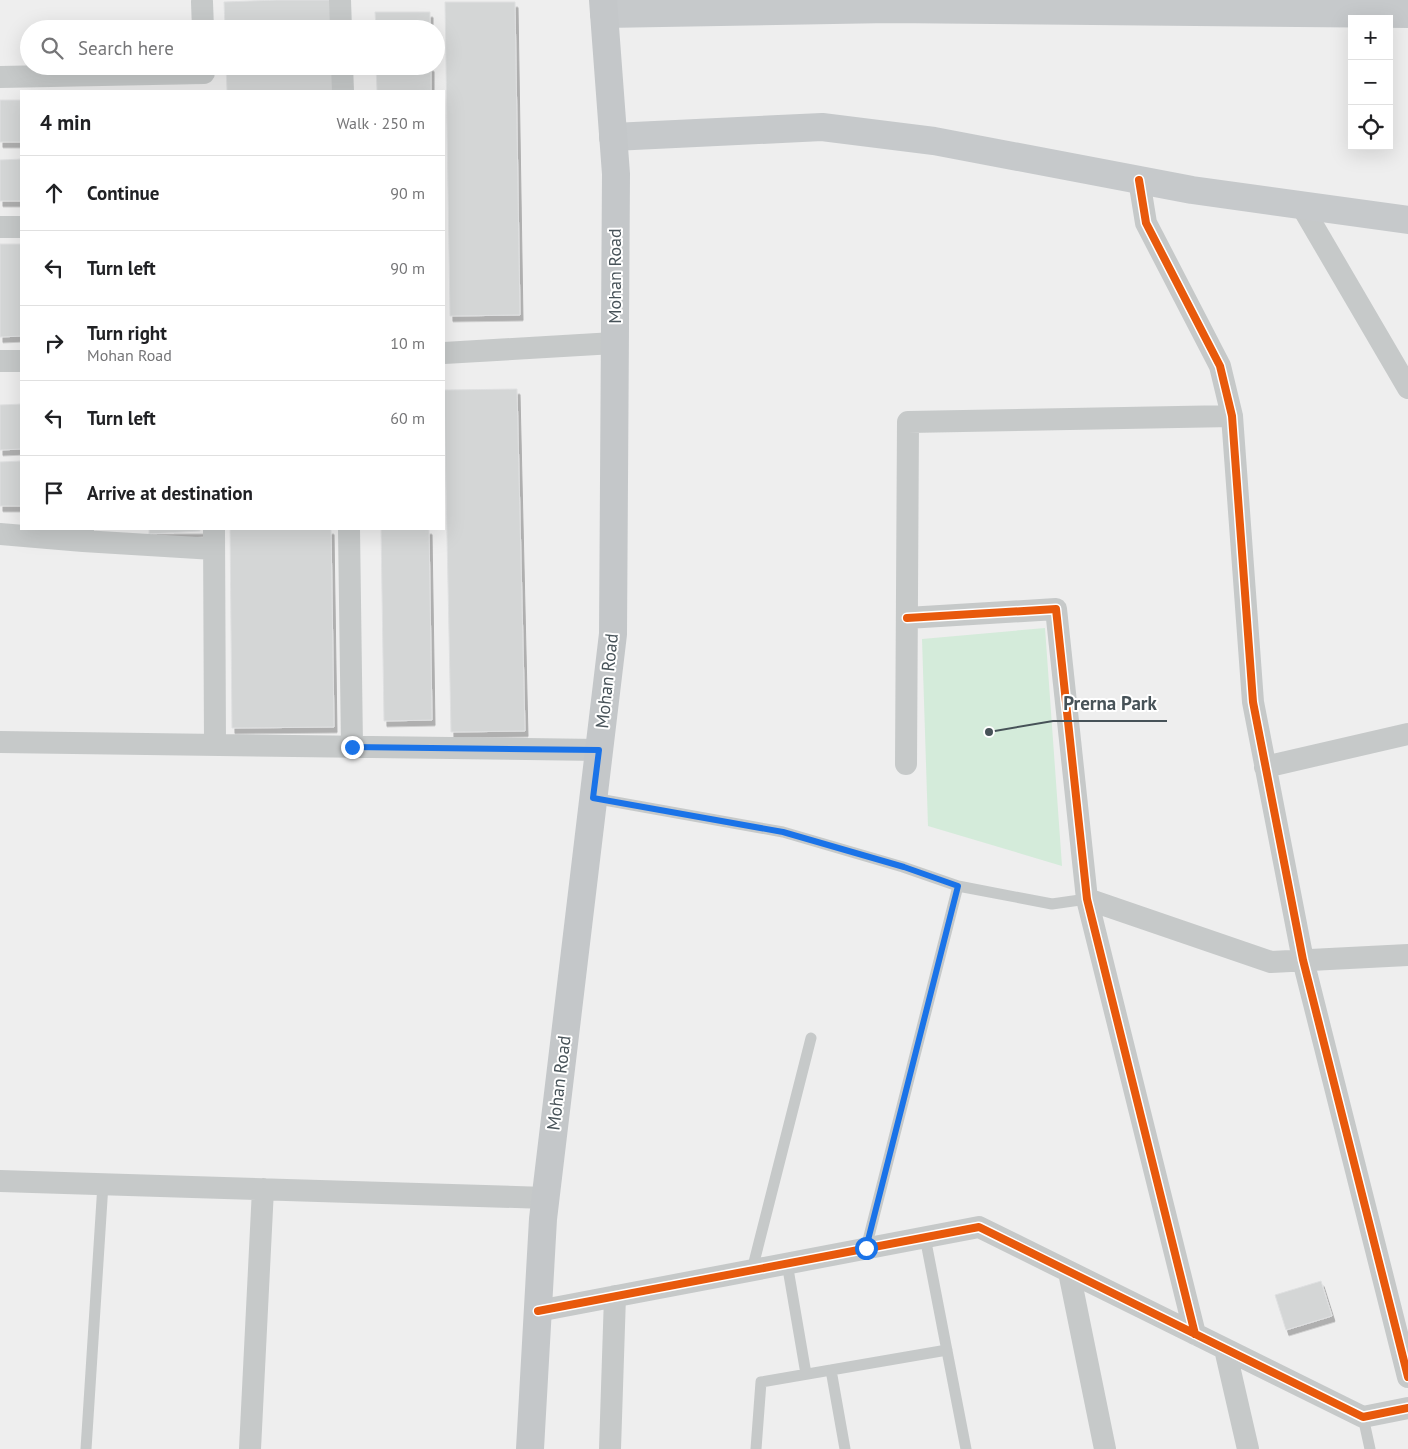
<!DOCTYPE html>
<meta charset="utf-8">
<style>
:root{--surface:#fff;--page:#f2f2f2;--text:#202124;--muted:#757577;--line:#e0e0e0}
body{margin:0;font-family:"PT Sans",sans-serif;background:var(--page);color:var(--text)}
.controls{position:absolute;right:15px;top:15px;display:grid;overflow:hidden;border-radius:0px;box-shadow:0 5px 20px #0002}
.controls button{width:45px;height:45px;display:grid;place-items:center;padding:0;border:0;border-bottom:1px solid var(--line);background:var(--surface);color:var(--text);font:25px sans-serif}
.stop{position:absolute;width:15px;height:15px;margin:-11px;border:4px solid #1a73e8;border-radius:50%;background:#fff}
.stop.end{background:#1a73e8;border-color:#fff;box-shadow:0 1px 5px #0008}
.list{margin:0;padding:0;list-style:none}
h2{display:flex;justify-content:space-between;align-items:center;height:65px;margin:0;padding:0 20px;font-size:21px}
h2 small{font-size:16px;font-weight:400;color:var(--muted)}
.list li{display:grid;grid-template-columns:32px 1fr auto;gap:15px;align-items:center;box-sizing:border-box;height:75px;padding:0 20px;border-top:1px solid var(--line)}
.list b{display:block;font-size:19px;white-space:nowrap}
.list p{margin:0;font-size:16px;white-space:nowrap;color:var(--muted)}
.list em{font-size:16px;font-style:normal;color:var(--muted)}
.icon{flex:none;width:28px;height:28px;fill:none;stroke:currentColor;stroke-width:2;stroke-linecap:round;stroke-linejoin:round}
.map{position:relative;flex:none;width:1408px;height:1449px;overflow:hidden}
.search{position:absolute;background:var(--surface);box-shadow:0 5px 20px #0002;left:20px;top:20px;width:425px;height:55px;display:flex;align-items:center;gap:12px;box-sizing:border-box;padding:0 18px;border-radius:28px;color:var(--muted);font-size:19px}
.panel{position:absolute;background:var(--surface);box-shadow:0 5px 20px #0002;left:20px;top:90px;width:425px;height:440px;border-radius:0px}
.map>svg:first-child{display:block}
.green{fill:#d4ebda}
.building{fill:#d4d6d6;stroke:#dfe0e1;filter:url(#shadow)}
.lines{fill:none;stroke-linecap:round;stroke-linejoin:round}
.lane{stroke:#c6c9c9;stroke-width:11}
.street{stroke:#c6c9c9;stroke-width:22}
.secondary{stroke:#c6c9cb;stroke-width:28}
.primary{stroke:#c4c7c9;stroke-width:28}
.cycleway-casing{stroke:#fff;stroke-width:11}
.cycleway{stroke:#e8590c;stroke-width:8}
.route{stroke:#1a73e8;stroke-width:6}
.labels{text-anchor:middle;stroke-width:4;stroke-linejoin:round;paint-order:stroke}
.street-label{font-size:18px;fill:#475258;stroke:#fff}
.leader{fill:none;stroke:#475258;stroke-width:2}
.callout-dot{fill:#475258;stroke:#fff;stroke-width:2}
.callout-label{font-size:19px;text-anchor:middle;font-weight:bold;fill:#475258;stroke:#fff;stroke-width:4;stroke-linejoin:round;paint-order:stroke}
</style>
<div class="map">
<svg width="1408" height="1449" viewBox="0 0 1408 1449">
<defs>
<filter id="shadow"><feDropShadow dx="3" dy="5.5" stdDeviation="0" flood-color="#0004"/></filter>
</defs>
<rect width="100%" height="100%" fill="#eee"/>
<path class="green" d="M1045 628 1062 866 928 826 922 639Z"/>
<path class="building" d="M277 0H330L331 29H225L224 2Z
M445 2H515L520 315 450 316Z
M375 12H430V29H376Z
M226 66H333L334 91H227Z
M376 66H431V91H377Z
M0 100H21V142H0Z
M21 159V201H0V160Z
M0 244H21V336L0 337Z
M517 389 525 731 451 732 444 390Z
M21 404V449L0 450V405Z
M21 461V506H0V462Z
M149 529H200V531L149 534Z
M230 529H331L334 727 232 728Z
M381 529H429L432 720 384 721Z
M1321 1281 1332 1316 1286 1330 1275 1295Z"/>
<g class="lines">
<path class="lane" d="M593 798 783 832 903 867 958 886 1052 904 1087 899
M925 1237 966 1449
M866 1248 958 886
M787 1263 806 1374
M752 1270 811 1038
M831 1370 845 1449
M1363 1417 1370 1449
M86 1449 103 1184
M756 1449 761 1382 947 1350"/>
<path class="street" d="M340 0 341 29
M202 2 203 29
M342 66 343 91
M0 77 204 73
M1139 180 1146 223 1220 366 1232 416 1253 702 1303 960 1408 1377
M1301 205 1408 388
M0 227H21
M444 353 614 343
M0 361H21
M214 529 215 745
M349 529 352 747
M0 534 83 541V529
M83 541 214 549
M907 618 1056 609 1087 899 1195 1334
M0 742 599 750
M906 764 908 422 1232 416
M1265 767 1408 734
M1087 899 1271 962 1408 955
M0 1181 546 1198
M1069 1272 1105 1449
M538 1311 979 1227 1363 1417 1408 1408
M1225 1349 1248 1449
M250 1449 263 1189
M610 1449 615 1296"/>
<path class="secondary" d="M604 14 890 9 1408 14
M613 137 822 127 934 141 1192 190 1408 220"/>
<path class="primary" d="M530 1449 543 1219 613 634 616 174 603 0"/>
<g class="cycleway-casing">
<path id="cycleway" d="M1139 180 1146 223 1220 366 1232 416 1253 702 1303 960 1408 1377
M907 618 1056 609 1087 899 1195 1334
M538 1311 979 1227 1363 1417 1408 1408"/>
</g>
<use href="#cycleway" class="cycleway"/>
</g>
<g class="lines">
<path class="route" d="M352 747 599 750 593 798 783 832 904 867 958 886 866 1248"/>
</g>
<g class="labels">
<g class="street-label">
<text transform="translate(615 276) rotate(-90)" y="6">Mohan Road</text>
<text transform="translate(607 681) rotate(-84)" y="6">Mohan Road</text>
<text transform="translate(559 1083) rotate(-83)" y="6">Mohan Road</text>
</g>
</g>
<path class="leader" d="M989 732L1053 721H1167"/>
<circle class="callout-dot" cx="989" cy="732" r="5"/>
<g class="callout-label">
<text x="1110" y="710">Prerna Park</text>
</g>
</svg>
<div class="controls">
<button>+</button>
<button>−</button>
<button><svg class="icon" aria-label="locate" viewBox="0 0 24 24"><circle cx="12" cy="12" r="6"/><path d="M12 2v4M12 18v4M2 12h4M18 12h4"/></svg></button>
</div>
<div class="stop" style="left:866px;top:1248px"></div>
<div class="stop end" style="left:352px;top:747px"></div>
<div class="search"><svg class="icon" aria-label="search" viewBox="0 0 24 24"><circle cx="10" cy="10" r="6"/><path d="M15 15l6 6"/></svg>Search here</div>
<section class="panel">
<h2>4 min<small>Walk · 250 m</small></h2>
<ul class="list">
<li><svg class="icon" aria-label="ahead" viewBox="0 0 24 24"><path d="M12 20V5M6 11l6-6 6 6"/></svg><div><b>Continue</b></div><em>90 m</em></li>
<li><svg class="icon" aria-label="left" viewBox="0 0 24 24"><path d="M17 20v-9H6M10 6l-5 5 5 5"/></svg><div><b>Turn left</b></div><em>90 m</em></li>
<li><svg class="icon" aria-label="right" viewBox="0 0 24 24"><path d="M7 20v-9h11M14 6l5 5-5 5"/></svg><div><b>Turn right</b><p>Mohan Road</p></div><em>10 m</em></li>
<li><svg class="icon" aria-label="left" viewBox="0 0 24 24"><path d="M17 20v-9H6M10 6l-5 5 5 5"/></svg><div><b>Turn left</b></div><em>60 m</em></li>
<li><svg class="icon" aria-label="arrive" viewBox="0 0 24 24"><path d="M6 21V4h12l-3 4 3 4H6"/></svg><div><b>Arrive at destination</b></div></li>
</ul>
</section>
</div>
